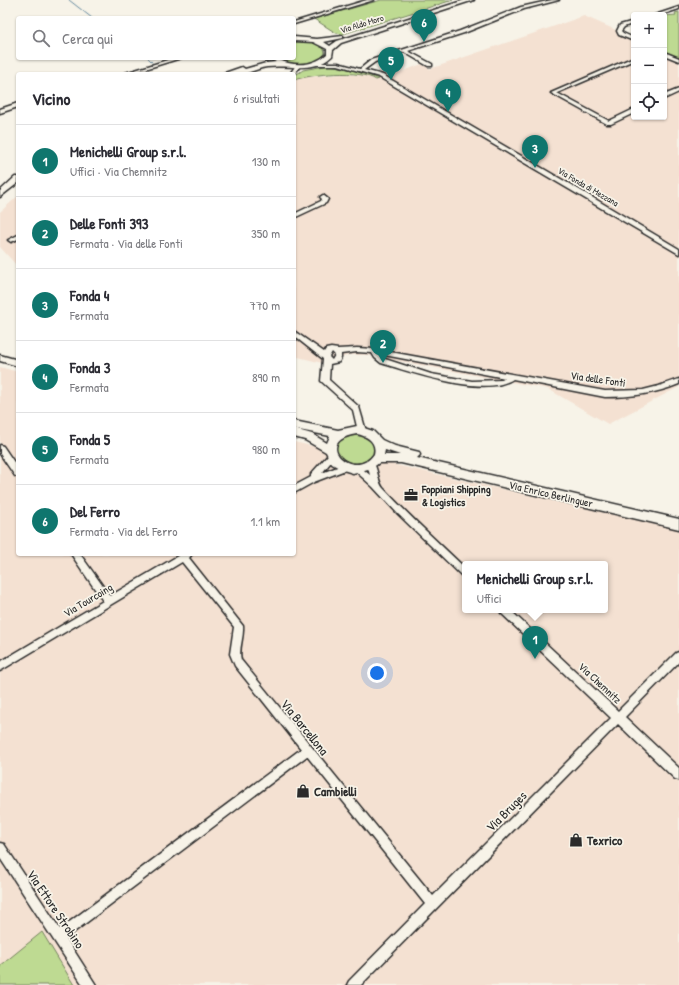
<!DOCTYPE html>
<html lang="it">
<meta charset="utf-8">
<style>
:root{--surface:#fff;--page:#f7f7f7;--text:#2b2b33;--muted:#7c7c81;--line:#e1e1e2;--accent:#0f766e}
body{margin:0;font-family:"Patrick Hand",sans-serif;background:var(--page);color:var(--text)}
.controls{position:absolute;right:12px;top:12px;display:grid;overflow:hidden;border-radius:4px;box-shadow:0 1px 3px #0004}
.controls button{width:36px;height:36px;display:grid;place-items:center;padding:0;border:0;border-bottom:1px solid var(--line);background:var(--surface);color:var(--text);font:20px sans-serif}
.you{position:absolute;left:377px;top:673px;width:14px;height:14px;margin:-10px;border:3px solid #fff;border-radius:50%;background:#1a73e8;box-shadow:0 0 0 6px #1a73e833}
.badge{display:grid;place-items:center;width:26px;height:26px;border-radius:50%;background:var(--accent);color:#fff;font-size:13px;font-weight:700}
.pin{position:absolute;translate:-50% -33px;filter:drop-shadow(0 1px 2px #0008)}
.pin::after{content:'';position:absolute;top:21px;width:14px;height:12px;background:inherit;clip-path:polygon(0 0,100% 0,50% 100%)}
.popup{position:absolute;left:462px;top:561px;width:146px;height:52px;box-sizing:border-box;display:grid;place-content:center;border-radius:4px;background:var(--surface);filter:drop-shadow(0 1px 3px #0005);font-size:13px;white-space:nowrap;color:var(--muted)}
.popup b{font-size:15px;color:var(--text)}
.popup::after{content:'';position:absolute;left:50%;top:100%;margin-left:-8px;border:8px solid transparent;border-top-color:var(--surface)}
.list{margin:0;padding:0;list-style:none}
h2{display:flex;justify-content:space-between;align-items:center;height:52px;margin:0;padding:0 16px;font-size:17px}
h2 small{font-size:13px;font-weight:400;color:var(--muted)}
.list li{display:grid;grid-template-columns:26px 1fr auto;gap:12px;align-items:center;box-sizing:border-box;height:72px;padding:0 16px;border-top:1px solid var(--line)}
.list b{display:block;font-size:15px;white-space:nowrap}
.list p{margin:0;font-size:13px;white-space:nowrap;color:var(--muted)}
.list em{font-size:13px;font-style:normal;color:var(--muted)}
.icon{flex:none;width:22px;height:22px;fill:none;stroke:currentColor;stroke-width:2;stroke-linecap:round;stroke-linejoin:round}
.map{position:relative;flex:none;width:679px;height:985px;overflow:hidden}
.search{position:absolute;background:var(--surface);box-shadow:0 1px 3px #0004;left:16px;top:16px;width:280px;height:44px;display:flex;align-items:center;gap:10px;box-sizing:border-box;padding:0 14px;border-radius:4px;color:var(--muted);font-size:15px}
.panel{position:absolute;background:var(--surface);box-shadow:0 1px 3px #0004;left:16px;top:72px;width:280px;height:484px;border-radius:4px}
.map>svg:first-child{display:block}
.built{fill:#f4e1d2;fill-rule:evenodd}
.green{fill:#beda92;stroke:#74825e}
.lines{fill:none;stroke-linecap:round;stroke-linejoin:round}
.stream{stroke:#64899e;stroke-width:1}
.minor-casing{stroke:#2b2b2b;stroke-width:3}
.secondary-casing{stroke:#2b2b2b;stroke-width:3}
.minor{fill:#f7f3e8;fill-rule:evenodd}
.secondary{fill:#f7f3e8;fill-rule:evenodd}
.labels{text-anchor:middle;stroke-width:3.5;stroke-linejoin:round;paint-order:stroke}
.far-street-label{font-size:9px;fill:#2b2b2b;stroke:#f7f3e8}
.street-label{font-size:11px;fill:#2b2b2b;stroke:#f7f3e8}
.poi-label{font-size:11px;font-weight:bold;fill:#2b2b2b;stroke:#f7f3e8;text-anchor:start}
.near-street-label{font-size:13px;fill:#2b2b2b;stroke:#f7f3e8}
.near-poi-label{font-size:13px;font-weight:bold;fill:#2b2b2b;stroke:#f7f3e8;text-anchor:start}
</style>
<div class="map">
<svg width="679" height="985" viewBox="0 0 679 985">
<rect width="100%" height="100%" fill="#f7f3e8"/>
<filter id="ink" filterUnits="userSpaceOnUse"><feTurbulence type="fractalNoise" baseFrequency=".025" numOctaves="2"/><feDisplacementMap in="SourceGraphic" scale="8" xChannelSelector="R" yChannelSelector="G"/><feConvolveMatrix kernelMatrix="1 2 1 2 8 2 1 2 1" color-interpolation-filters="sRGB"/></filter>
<g filter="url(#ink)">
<path class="built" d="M584 16 634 38V117H664V51L679 58V387L608 424 548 389 367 355H349L326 364 294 356V78L343 74 388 77 422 64 430 69Z
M18 196V267L0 247V212Z
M0 367 18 372V554H294V442L679 529V985H0ZM465 564H605V610H465Z"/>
<path class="green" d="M381 0H453L343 34 336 33 314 19Z
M679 12V58L664 51V16L676 15 675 13Z
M294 41C304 40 324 40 325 53 318 67 290 66 278 58H294Z
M330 65 353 70 379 79 376 80C360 69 312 74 294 80V76L303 70Z
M351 434 367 438 374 445 373 454C363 468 347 465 336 454L335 445 341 438Z
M42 932 74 985H0V966Z"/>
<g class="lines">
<path class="stream" d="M69 0 92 18
M148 58 152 62"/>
<g class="minor-casing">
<path id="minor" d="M367 0H374L294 24V22Z
M552 0H559L524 9 464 33 408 51 432 64V66H428L404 52 375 62 364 70 383 75 590 196 679 249V254L379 77 338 65H313L311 64 313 63H338L360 69 371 60 460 31 521 7Z
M679 7V9L661 15H655Z
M634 21V23L624 27 621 31 623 33 634 38V41L619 35 617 31 620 25Z
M664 52 679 58V61L664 55Z
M634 57V60L557 93 609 121 634 109V113L611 124H607L551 93Z
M174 58H181L129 74H122Z
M296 65 300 66 294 75 290 74Z
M679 89V92L664 99V95Z
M18 103V107L0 113V109Z
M323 195 328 199 326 203 294 218V214L321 201 322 199 320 197Z
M18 235V239L11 242 8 240Z
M294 331 324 352 326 349 331 348 338 349 357 348 374 349 605 391 643 390 659 386 679 379V384C655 394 631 397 605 397L513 379C485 398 411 372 381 363L375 358 372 353 357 352 341 354V358L339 362 330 364 329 380 359 407 366 431 362 434 358 431 353 410 321 381 323 359 294 336ZM332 352 335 355 332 360 329 357ZM379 354 505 378 502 380 472 381 431 374 385 359Z
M0 445 3 446 18 468V477L15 476 0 454Z
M331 454 335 457 322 473 345 464 348 465 349 467 348 469 314 482 294 493V486L311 477V474L328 455Z
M371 461C378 464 377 481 383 488 409 516 437 541 465 568V577L462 576 398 514 373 487 352 468 353 466H359L370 475 367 464Z
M71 554H80L110 596 181 554H192L189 558 243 626C244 638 238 649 241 660L433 896 611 718 501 613 500 610H510L618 711 676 653 679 652V662L625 717 679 768V780L675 779 618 724 361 985H347L349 981 425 904 307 756 66 938 96 985H83L0 858V843L4 844 60 929 301 749 235 666 230 654 234 627 182 562 0 671V662L103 601Z"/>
</g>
<g class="secondary-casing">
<path id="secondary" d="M465 0H474L341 43 333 50 332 56C313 74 291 64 267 67 259 68 251 72 243 74 237 75 229 74 222 74L242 67 245 69 266 63 276 62 270 58C277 58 281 61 288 63 302 66 316 64 327 54V49L313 42 294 41V37L317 39 343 36V38L324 42 330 46 337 41Z
M15 177H18V183L0 197V191Z
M0 355 18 360V366L0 361Z
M294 421 338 430 357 426 361 427 373 431 382 440 395 446 419 452 420 455 417 458 679 519V529L401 463H379L372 468 353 473 343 470 332 464 326 452 305 440 294 437V429L312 434 327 443 330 436 294 429ZM357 434C367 436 377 442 374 454 354 483 310 441 357 434ZM385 450 400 455H384Z"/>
</g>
<use href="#minor" class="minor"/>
<use href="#secondary" class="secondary"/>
</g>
</g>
<defs>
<g id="office-bare" transform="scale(1.08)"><path d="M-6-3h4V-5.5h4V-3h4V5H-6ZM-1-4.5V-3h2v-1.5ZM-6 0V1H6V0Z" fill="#2b2b2b" stroke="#f7f3e8" stroke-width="2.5" paint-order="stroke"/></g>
<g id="shop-bare" transform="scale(1.08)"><path d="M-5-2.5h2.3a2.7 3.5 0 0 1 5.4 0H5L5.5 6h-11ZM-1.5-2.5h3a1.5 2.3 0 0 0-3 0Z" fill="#2b2b2b" stroke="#f7f3e8" stroke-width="2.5" paint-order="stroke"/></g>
</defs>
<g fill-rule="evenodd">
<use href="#office-bare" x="411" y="495"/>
<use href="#shop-bare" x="303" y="791"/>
<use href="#shop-bare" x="576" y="840"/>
</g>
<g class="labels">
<g class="far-street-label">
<text transform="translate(362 24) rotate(-17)" y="3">Via Aldo Moro</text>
<text transform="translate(588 187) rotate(30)" y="3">Via Fonda di Mezzana</text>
</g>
<g class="street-label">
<text transform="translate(598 379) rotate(8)" y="4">Via delle Fonti</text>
<text transform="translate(551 494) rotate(13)" y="4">Via Enrico Berlinguer</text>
<text transform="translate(88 600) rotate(-31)" y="4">Via Tourcoing</text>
<text transform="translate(600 683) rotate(43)" y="4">Via Chemnitz</text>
</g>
<g class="poi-label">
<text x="422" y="493">Foppiani Shipping<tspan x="422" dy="13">&amp; Logistics</tspan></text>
</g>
<g class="near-street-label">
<text transform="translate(305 727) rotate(51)" y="5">Via Barcellona</text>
<text transform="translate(506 811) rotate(-45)" y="5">Via Bruges</text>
<text transform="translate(56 909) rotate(56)" y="5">Via Ettore Strobino</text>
</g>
<g class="near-poi-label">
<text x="314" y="796">Cambielli</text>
<text x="587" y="845">Texrico</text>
</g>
</g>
</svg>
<div class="controls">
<button>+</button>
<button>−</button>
<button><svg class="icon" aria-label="locate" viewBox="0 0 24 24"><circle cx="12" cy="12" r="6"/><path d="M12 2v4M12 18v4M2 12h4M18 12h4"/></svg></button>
</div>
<div class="you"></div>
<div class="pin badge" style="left:535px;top:659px">1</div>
<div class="popup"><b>Menichelli Group s.r.l.</b>Uffici</div>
<div class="pin badge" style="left:383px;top:363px">2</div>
<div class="pin badge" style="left:535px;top:168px">3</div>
<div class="pin badge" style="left:448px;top:112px">4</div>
<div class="pin badge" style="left:391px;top:80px">5</div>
<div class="pin badge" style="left:424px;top:42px">6</div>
<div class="search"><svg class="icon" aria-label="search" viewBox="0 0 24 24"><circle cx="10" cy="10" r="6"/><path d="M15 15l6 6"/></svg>Cerca qui</div>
<section class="panel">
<h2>Vicino<small>6 risultati</small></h2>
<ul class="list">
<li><span class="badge">1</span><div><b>Menichelli Group s.r.l.</b><p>Uffici · Via Chemnitz</p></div><em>130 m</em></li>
<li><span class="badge">2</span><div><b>Delle Fonti 393</b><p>Fermata · Via delle Fonti</p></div><em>350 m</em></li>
<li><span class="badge">3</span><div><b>Fonda 4</b><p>Fermata</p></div><em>770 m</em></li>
<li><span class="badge">4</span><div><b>Fonda 3</b><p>Fermata</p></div><em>890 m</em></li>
<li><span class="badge">5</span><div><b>Fonda 5</b><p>Fermata</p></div><em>980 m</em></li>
<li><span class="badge">6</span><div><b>Del Ferro</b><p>Fermata · Via del Ferro</p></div><em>1.1 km</em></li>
</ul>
</section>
</div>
